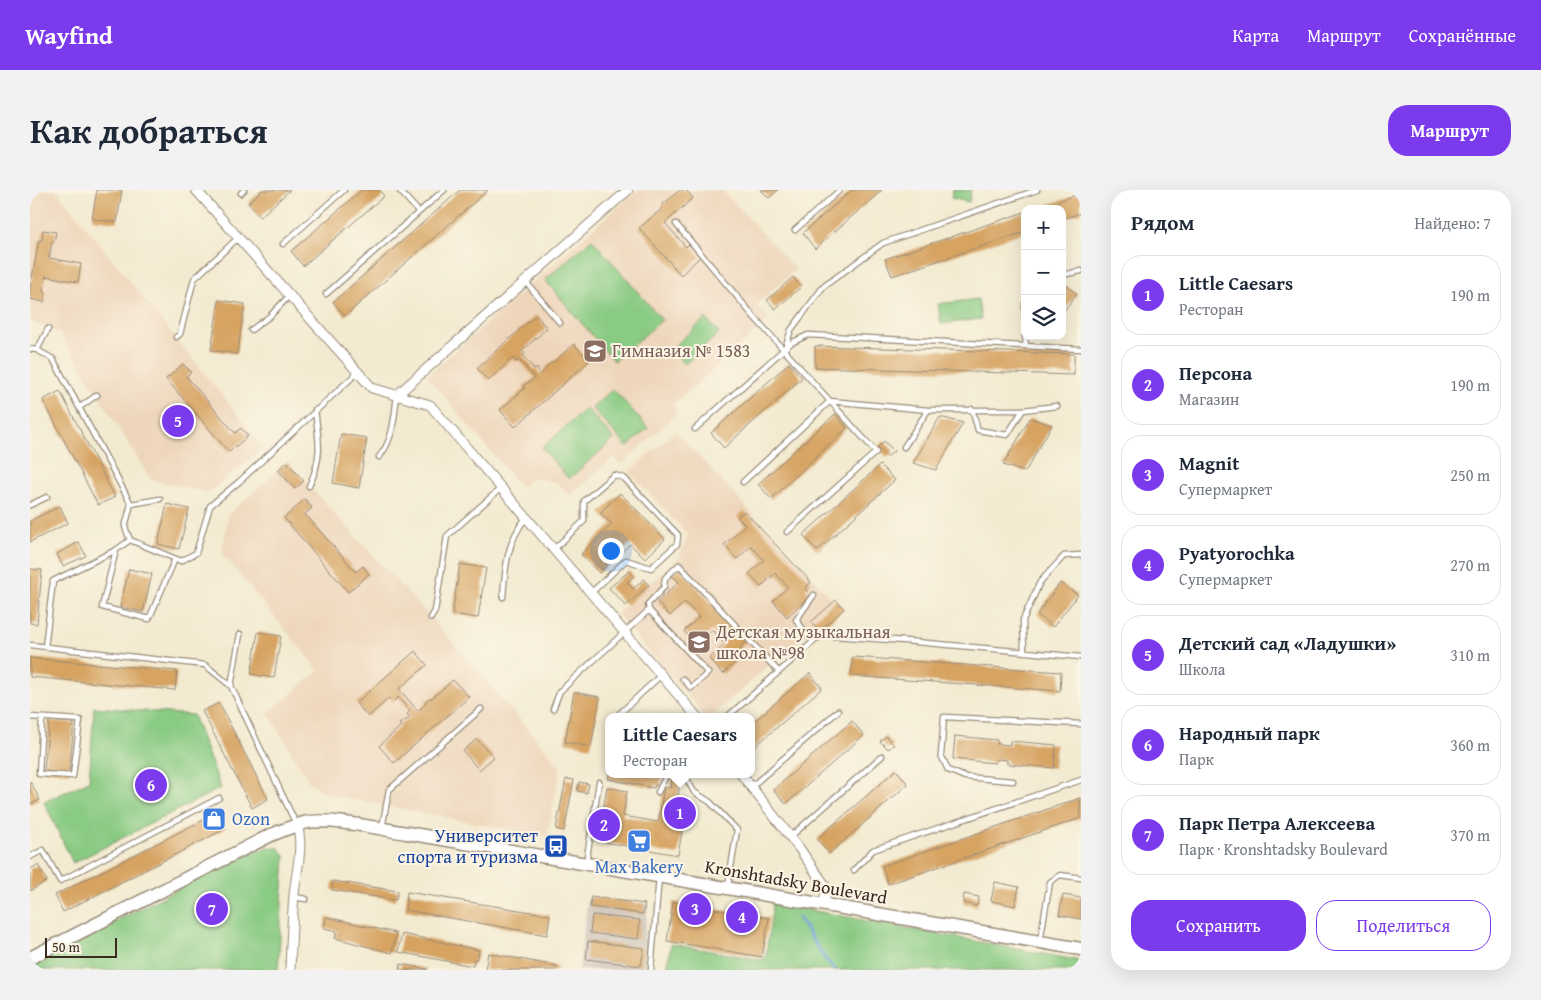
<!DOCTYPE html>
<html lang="ru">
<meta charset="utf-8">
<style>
:root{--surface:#fff;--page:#f2f2f3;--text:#1f2937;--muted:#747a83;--line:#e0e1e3;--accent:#7c3aed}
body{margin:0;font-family:"Gentium Book Plus",serif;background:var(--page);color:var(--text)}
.controls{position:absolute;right:15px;top:15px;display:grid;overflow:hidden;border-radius:10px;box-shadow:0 5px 20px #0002}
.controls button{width:45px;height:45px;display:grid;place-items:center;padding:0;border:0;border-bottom:1px solid var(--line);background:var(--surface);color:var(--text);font:25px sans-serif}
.scale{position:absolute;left:15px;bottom:12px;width:72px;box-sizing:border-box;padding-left:5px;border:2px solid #3b2a1e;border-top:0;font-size:14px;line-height:18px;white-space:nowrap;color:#3b2a1e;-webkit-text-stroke:4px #fcf5e5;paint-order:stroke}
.you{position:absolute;left:580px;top:360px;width:18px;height:18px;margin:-12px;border:4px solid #fff;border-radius:50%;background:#1a73e8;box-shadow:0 0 0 8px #1a73e833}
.badge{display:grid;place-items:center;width:32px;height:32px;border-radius:50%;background:var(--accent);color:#fff;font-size:16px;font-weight:700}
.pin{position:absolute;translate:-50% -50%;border:2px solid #fff;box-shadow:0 1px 5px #0006}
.popup{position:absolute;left:575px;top:523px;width:150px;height:65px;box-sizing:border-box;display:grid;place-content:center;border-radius:10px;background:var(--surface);filter:drop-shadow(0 1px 4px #0005);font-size:16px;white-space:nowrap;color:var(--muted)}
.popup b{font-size:19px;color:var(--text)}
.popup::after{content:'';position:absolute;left:50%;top:100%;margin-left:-10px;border:10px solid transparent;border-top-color:var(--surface)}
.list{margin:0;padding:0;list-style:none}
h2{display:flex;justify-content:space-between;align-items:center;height:65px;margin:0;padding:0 20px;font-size:21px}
h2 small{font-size:16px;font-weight:400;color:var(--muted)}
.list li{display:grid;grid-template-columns:32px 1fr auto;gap:15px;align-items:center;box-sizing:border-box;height:80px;margin:0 10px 10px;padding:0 10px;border:1px solid var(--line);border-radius:20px}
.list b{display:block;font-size:19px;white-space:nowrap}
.list p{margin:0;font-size:16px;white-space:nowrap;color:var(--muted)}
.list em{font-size:16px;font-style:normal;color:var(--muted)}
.actions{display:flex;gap:10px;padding:15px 20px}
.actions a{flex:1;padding:11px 0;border:1px solid var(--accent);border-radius:20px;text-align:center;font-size:18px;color:var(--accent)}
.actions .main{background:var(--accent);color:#fff}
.icon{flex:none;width:28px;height:28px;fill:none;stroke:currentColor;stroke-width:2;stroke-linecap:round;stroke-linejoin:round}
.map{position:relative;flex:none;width:1051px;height:780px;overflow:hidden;border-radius:20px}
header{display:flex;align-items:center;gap:30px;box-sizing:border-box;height:70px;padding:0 25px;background:var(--accent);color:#fff}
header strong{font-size:24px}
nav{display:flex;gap:28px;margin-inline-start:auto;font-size:18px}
.intro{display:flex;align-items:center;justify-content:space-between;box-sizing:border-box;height:120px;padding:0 30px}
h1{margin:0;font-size:35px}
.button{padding:12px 22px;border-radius:20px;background:var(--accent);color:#fff;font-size:18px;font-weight:700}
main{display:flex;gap:30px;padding:0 30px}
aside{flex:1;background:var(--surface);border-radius:20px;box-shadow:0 5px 20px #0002}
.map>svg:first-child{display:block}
.built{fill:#eed6bb}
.industrial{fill:#ccc2b9}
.green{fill:#89cb83;stroke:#627a50}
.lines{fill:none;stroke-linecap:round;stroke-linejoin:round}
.stream{stroke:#6da0d9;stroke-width:3}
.building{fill:#d6a361}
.lane-casing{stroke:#978a78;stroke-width:7}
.street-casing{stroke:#978a78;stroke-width:11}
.secondary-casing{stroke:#978a78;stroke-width:15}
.lane{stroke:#fff;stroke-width:4.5}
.street{stroke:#fff;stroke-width:9}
.secondary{stroke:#fff;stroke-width:12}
.labels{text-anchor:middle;stroke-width:4;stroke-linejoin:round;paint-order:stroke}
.education-label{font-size:18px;fill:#785e54;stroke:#fcf5e5;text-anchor:start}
.shop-label{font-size:18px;fill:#366cbe;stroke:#fcf5e5;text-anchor:start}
.transit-label{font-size:18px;fill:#164399;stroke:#fcf5e5;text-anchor:end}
.street-label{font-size:18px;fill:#3b2a1e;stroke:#fcf5e5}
</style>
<header>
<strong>Wayfind</strong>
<nav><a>Карта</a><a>Маршрут</a><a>Сохранённые</a></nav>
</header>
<div class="intro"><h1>Как добраться</h1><a class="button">Маршрут</a></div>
<main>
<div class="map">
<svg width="1051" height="780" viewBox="0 0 1051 780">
<rect width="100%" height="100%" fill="#fcf5e5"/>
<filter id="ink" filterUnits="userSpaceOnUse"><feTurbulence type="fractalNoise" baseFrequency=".02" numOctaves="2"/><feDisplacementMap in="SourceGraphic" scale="10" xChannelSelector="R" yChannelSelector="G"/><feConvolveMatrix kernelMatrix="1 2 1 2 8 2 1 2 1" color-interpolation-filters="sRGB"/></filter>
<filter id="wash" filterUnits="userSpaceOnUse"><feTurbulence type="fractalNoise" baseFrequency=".0096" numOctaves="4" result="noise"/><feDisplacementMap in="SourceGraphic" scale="20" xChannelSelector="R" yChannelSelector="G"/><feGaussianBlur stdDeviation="1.12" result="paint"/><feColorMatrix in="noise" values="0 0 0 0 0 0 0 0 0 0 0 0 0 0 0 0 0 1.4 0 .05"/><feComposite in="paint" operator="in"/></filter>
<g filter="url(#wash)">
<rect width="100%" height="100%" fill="#f3ebd1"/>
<path class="built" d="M12 0H26L234 257 178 303 121 290 30 144 0 131V9Z
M607 0H692L766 79 726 115 739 129 650 209 644 212 646 225 591 275 584 267 540 306 526 292 502 288 490 297 397 186Z
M645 241 804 411 781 432 784 436 681 527H676L587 424 649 368 658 345 599 282Z
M257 272 401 428 531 577 517 647 295 604 280 593 238 523 289 481 192 363 198 325Z"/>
<path class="industrial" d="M558 707 618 714 614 748 618 752 615 780H549Z"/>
<path class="green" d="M923 0H941L939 12 921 8Z
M562 49 632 130 584 171 515 90Z
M948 109 951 129 911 134 908 114Z
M676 128 689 143 655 174 641 159Z
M583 199 618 238 597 257 562 218Z
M556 218 584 249 539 289 512 258Z
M64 517 163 525 191 598 43 673 14 612 59 591Z
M238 657 249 658 255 666 248 780H0V775L18 766 207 669Z
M743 713 1051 771V780H637L641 754 733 770 736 765Z"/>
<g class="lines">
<path class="stream" d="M768 727 796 770 805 780"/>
</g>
<g id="blocks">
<path class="building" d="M67 0H92L87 32 62 29Z
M232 0H260L230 27 218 13Z
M332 0H349L354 6 273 76 261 61Z
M430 0H458L315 126 303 112Z
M650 0H656L663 8 635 33 656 57 659 54 670 67 651 85 609 38 633 18 631 16Z
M731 0H748L739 8Z
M822 0H852L785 59 773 43Z
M1051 3V23L1032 29V19H1006Z
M995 22V42L862 86 855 69Z
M13 40 26 42 24 52H22L19 68 51 74 48 92 16 86 13 102 16 103 14 112 0 109V99L9 50H12Z
M763 87 771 97 745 119 737 110Z
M1032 92 1047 104 1032 123Z
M189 110 215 114 207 164 181 160Z
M506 125 517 138 492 161 495 164 493 166 505 180 507 178 510 185 521 172 522 173 544 154 559 171 485 237 470 220 495 198 493 196 505 188 489 170 486 172 483 168 458 191 447 178Z
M785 156 1044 164V185L785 177Z
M759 173 772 188 694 258 681 243Z
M153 174 161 182 156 186 205 243 211 238 218 246 199 262 136 189Z
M30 201 85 307 68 315 13 210Z
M805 224 817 238 741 309 728 294Z
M910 227 933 233 906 280 883 273Z
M1000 228 1022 235 995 282 973 275Z
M311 244 337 248 329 298 303 293Z
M854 251 864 261 857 267 848 257Z
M257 272 274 291 265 299 248 280Z
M850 275 865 290 787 361 773 345Z
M590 303 635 349 615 369 600 354 569 383 551 364 582 334 570 323Z
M275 309 282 318 275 324 326 382 333 376 339 384 318 402 254 328Z
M137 314 159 319 149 359 128 354Z
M30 316 38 333 0 352V331Z
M714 321 781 392 775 399 781 405 757 427 743 411 758 397 745 383 731 397 719 384 734 370 721 356 707 369 694 355 715 335 707 327Z
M49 352 56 366 33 376 27 364Z
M430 374 456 378 448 428 422 424Z
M0 379 12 380 7 434 0 433Z
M99 379 122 384 113 422 90 417Z
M649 379 717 451 710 458 715 463 693 484 679 469 695 454 682 440 666 455 654 441 669 427 655 412 640 426 627 412 649 392 642 385Z
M599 381 604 386 597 392 603 399 614 389 619 395 596 416 579 398Z
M1030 393 1048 405 1023 437 1007 424Z
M806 410 814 419 789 441 781 432Z
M228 442 251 446 244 488 221 484Z
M385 461 397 475 369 499 388 521 396 513 395 512 400 507 401 509 423 490 439 507 364 573 349 556 371 536 369 534 380 528 377 524 380 521 368 507 363 512 359 508 338 527 326 513Z
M823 467 1031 482 1030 501 821 486Z
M0 468 147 481 145 500 0 487Z
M780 483 792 498 721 560V534Z
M544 502 570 507 561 557 535 552Z
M189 513 238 609 222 618 172 521Z
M19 531 44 533 39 583 14 581Z
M822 531 834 545 756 614 743 600Z
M856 546 864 555 858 559 850 551Z
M925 546 967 550V554L980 555V551L1026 555 1024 578 977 574V570L966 569 965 573 923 569Z
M447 549 464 567 449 580 433 561Z
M866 580 878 594 799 664 787 649Z
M579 584H633L630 596 625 595 624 598 578 589Z
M642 588 651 590 647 610 657 612 648 665 568 651 577 597 597 601 593 626 628 632 634 597 640 598Z
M536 589 544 590 534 641 526 639Z
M0 591 10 610 1 614 0 613Z
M549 592 559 594 557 603 547 601Z
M1050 608 1051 628 858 694 852 676Z
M187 623 195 639 33 722 25 705Z
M8 675 17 691 0 701V679Z
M303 691 368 701 366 710 302 700Z
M965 692 989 697 985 716 961 711Z
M377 702 520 725 517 745 375 720Z
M934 704 949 707 947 716 933 713Z
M1033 705 1051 708V729L1029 725Z
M561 707 615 714 613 724 560 717Z
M643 712 739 728 732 767 637 751Z
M562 725 610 730 608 749 560 743Z
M296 727 366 743 362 763 305 748 307 741 294 738Z
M372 744 449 760 447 769H444L443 776 368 762Z
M558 751 614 758 611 776 556 769Z
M458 763 527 776 526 780H455Z
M371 774 397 779V780H370Z"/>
</g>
</g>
<g filter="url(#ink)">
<use href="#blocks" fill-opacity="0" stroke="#978a78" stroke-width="1"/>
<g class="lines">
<g class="lane-casing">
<path id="lane" d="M369 0 389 22
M211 3 214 0
M646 34 725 128 846 262 757 342
M765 40 810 0
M253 54 314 0
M1032 85 1051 81
M496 92 530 133
M296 104 414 0
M995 114V128
M221 140 240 126 260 105
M995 146 996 156
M146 147 150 144 164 89 208 48
M755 158 761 140 793 97 853 53 1007 0
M0 159 7 160 23 169 101 314 95 337 100 350 151 371 166 363 180 316 210 291 328 182
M7 160 18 139
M50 217 67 205
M942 219 948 240 977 245 993 220
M665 239 761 153 778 145 1051 159
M874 257 898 220
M349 267C364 249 364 227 367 205
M713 292 800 211 898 220H993L1027 216
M279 296C293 267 289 251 285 220
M101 314 130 309
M0 315 17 307
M100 350 86 360 72 417 119 429 145 369
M523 360 554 331V311L584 285 594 288 648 345 647 354 621 378 596 370 561 403
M473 407C475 378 477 351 496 328
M619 420 618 414 634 397 635 388 649 375 749 482
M401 428 405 421 417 346 470 299
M210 444 201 496 266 634
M783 452 766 430 784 405
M0 455 175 475 201 496
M15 457 23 391 86 360
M994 462 993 430 1010 392 1034 366 1051 365
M523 519 530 501 619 420 678 483 661 498 653 489
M0 527 50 530 43 586 9 584 12 528
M586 527 631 485
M697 527 791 445 875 451 1051 467
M654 584 664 602 680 612 707 640 698 696
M983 591 935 587 918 580 911 565 914 527 1051 534
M721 597 808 521
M628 602 637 584
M352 638 359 600 451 519
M760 647 852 566
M0 667 13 660 30 691 189 608
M556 673 569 592
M824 680 843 660 1051 590
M264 707 276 709
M1010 751 1020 692 1030 685 1051 688
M621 780 629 687"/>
</g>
<g class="street-casing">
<path id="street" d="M166 0 342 198 400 215 667 527
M367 205 598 0
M711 584 769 658 794 694 796 700 794 714
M260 780C261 755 262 730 264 705 266 683 274 657 267 635"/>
</g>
<g class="secondary-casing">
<path id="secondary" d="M0 768 241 645C252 641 262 636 274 633 300 627 350 639 377 643L1051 759"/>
</g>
<use href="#lane" class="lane"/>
<use href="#street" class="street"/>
<use href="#secondary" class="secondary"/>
</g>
</g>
<defs>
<g id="school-square" transform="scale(1.25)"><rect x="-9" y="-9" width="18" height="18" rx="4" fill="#8d6e63" stroke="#fcf5e5"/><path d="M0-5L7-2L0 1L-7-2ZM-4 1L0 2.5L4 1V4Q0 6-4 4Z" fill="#fff"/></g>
<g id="shop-square" transform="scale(1.25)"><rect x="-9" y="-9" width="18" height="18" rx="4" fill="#3f7fe0" stroke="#fcf5e5"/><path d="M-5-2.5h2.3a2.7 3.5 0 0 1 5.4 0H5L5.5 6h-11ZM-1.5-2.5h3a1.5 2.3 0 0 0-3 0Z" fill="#fff"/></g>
<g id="supermarket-square" transform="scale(1.25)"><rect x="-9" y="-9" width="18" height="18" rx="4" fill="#3f7fe0" stroke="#fcf5e5"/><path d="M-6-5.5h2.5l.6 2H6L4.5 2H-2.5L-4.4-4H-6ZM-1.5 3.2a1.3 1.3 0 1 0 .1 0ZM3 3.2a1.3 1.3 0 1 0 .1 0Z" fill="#fff"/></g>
<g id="bus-square" transform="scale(1.25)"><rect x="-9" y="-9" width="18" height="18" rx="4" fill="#1a4fb4" stroke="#fcf5e5"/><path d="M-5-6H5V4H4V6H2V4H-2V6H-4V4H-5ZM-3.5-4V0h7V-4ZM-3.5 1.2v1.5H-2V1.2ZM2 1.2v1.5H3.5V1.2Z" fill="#fff"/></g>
</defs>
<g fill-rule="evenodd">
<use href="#school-square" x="565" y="161"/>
<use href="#school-square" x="669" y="452"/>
<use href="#shop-square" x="184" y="629"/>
<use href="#supermarket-square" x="609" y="651"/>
<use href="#bus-square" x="526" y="656"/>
</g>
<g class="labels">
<g class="education-label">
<text x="582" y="167">Гимназия № 1583</text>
<text x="686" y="448">Детская музыкальная<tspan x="686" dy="21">школа №98</tspan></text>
</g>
<g class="shop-label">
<text x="202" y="635">Ozon</text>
<text x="609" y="683" text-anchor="middle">Max Bakery</text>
</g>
<g class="transit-label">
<text x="508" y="652">Университет<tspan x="508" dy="21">спорта и туризма</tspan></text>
</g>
<g class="street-label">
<text transform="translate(766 692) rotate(10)" y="6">Kronshtadsky Boulevard</text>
</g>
</g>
</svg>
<div class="controls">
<button>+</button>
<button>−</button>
<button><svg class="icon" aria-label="layers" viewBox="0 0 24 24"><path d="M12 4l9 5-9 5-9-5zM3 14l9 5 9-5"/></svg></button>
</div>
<div class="scale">50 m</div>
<div class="you"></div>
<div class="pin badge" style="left:650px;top:623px">1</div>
<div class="popup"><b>Little Caesars</b>Ресторан</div>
<div class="pin badge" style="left:574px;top:635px">2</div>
<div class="pin badge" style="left:665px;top:719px">3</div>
<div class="pin badge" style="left:712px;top:727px">4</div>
<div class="pin badge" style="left:148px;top:231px">5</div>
<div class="pin badge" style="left:121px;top:595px">6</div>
<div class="pin badge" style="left:182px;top:719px">7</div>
</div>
<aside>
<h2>Рядом<small>Найдено: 7</small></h2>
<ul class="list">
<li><span class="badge">1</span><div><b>Little Caesars</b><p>Ресторан</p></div><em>190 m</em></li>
<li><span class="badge">2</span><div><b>Персона</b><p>Магазин</p></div><em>190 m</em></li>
<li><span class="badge">3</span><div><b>Magnit</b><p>Супермаркет</p></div><em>250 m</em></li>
<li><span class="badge">4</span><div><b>Pyatyorochka</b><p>Супермаркет</p></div><em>270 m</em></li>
<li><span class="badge">5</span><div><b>Детский сад «Ладушки»</b><p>Школа</p></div><em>310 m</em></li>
<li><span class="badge">6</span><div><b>Народный парк</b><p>Парк</p></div><em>360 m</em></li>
<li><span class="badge">7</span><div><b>Парк Петра Алексеева</b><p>Парк · Kronshtadsky Boulevard</p></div><em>370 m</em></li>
</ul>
<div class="actions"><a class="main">Сохранить</a><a>Поделиться</a></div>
</aside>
</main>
